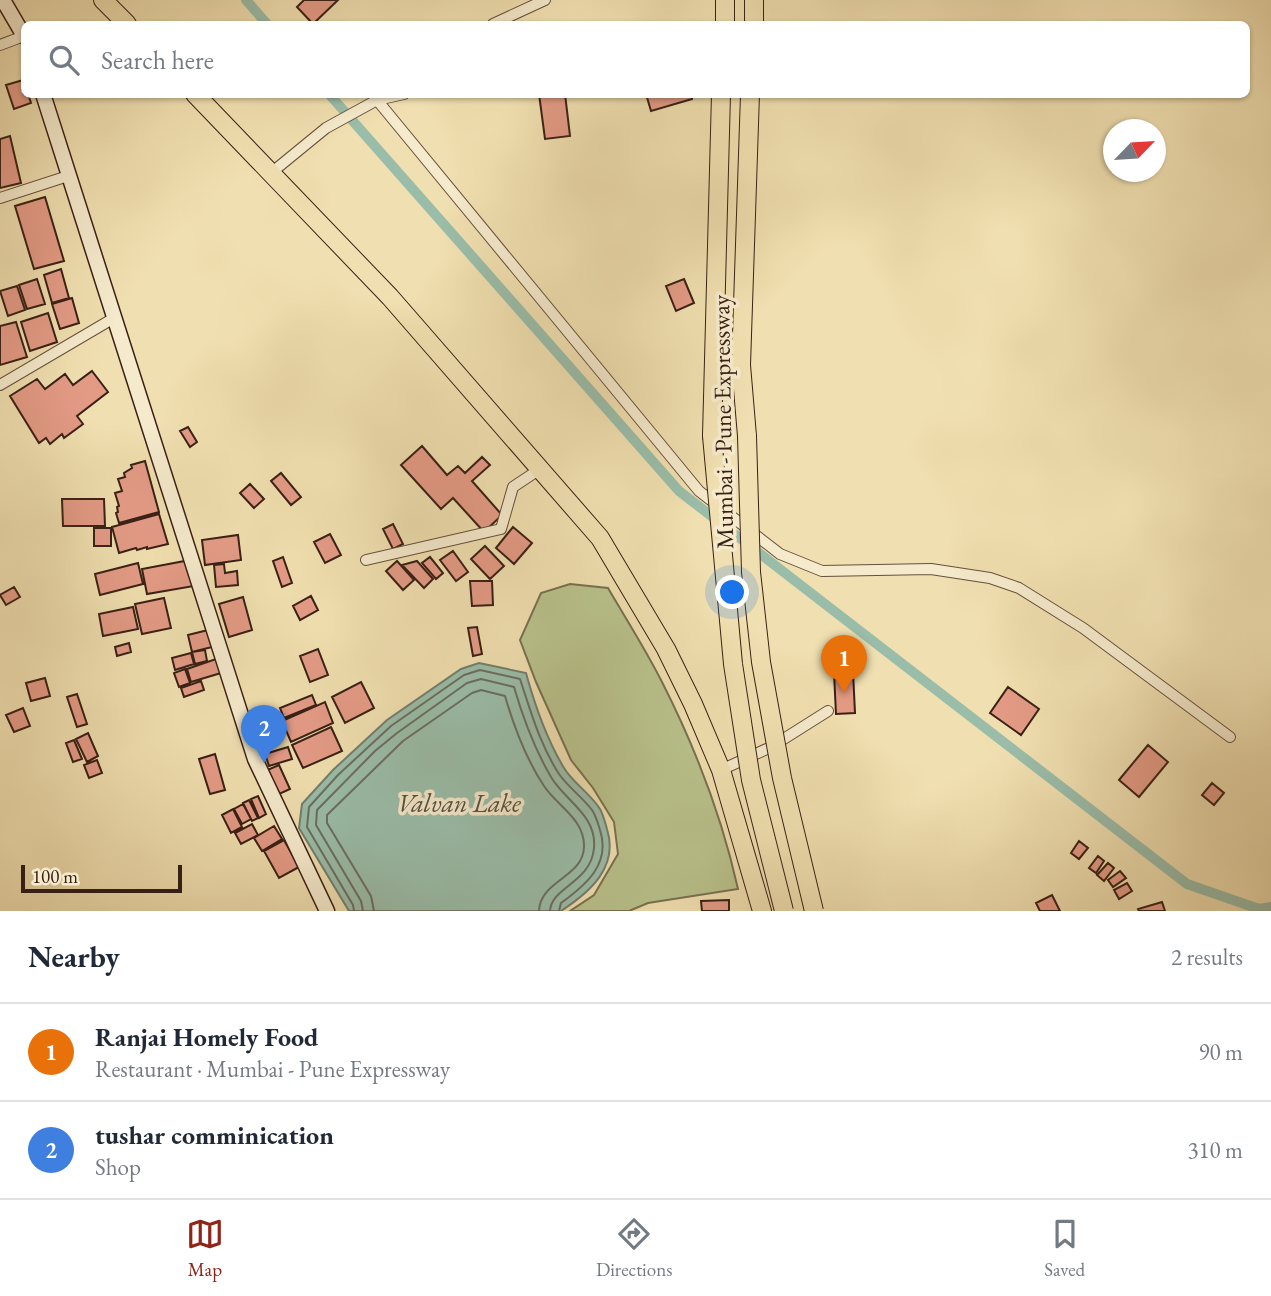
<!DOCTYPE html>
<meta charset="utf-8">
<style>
:root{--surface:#fff;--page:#f2f2f3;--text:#1f2937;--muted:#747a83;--line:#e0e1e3;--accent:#8f2418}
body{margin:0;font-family:"EB Garamond",serif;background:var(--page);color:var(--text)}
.compass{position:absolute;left:1103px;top:119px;width:63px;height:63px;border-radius:50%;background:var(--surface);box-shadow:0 2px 5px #0004;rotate:65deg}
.scale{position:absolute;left:21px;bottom:18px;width:161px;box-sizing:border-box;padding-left:7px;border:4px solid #392015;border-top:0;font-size:19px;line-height:24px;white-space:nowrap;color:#392015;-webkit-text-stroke:5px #f5eacc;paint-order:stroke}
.you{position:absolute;left:733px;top:593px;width:24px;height:24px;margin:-18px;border:5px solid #fff;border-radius:50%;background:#1a73e8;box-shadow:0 0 0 10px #1a73e833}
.badge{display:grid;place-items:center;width:46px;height:46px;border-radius:50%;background:var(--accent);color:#fff;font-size:23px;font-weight:700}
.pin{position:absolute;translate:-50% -58px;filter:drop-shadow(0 2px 4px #0008)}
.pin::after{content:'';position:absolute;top:37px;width:24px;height:21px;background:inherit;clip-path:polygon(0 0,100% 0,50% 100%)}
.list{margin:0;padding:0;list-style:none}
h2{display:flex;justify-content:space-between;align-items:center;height:91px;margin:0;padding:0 28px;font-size:30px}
h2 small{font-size:23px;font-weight:400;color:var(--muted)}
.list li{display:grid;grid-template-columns:46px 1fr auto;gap:21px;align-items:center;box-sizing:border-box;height:98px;padding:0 28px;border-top:2px solid var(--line)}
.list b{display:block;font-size:26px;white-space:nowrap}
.list p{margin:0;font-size:23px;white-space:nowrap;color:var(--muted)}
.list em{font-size:23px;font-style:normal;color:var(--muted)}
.icon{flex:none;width:38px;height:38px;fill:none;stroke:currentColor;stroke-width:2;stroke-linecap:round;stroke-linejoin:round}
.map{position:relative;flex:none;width:1271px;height:911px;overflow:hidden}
.search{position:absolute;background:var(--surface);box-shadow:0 2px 5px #0004;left:21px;right:21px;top:21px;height:77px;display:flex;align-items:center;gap:18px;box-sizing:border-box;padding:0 24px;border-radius:10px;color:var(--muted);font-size:26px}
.sheet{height:287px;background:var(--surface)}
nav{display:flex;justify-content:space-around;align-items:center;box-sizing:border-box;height:98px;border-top:2px solid var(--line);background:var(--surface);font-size:19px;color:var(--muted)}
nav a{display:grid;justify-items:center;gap:4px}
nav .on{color:var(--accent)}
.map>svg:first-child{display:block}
.green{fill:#b9c28c;stroke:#797150;stroke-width:2}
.water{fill:#9abda9;stroke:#737e6e;stroke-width:2}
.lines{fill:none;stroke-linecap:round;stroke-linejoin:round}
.shore{stroke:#6a6e5f;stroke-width:2}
.canal{stroke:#9abda9;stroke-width:10}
.building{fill:#e49b86;stroke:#392015;stroke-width:2}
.street-casing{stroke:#67503c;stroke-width:12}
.secondary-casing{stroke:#392015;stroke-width:17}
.highway-casing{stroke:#392015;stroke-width:20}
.street{stroke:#f5eacc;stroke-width:10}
.secondary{stroke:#f5eacc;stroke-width:14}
.highway{stroke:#f0dfb0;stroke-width:18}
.highway-bridge-casing{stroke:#392015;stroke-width:20;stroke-linecap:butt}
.highway-bridge{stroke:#f0dfb0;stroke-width:18}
.labels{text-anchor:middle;stroke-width:7;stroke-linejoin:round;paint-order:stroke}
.street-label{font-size:24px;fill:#392015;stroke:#f5eacc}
.water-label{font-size:26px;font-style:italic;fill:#564f41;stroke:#f5eacc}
</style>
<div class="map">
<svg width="1271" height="911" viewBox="0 0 1271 911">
<rect width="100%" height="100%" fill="#f0dfb0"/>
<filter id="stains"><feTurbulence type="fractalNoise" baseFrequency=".00286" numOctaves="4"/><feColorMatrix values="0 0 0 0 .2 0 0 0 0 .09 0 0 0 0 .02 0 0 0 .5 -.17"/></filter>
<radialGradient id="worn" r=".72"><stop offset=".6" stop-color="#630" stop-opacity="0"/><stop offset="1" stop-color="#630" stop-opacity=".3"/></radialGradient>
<path class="green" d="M570 584 608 588C626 619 646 650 662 682 695 747 722 817 738 889L648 903 629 911H570L594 895 618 854 614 822 593 788 571 760 536 682 520 640 541 593Z"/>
<path class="water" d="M479 663 526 673C535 706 546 738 564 768 573 783 590 793 600 809 603 814 605 822 607 829 619 867 590 892 561 911H349L299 828 302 804 333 770 387 720 461 669Z"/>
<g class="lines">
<path class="shore" d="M354 911 353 905 307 827 309 807 338 775 391 726 464 675 480 670 520 679C531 712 540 745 559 774 568 787 582 797 592 810 596 816 598 823 600 830 611 864 586 885 561 903L559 911
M363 911 361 901 316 825 317 810 375 751 397 733 467 683 481 679 514 687C523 718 534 748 551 777 565 801 597 815 594 848 591 883 551 887 550 911
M374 911 371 896 327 823V815L403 741 472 693 481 690 505 696C514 727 526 759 544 786 557 806 585 819 584 847 583 878 540 880 539 911"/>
<path class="canal" d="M246 0 267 24
M329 94 679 491 1187 884 1259 909 1271 907"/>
</g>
<path class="building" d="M304 0H338L313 24 297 7Z
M23 80 24 94H28L31 103 14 109 6 85Z
M539 94H565L570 136 545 139Z
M646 94H691L692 99 651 111Z
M10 136 21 183 0 188V139Z
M45 197 64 261 34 269 15 206Z
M61 269 69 298 52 303 44 275Z
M37 279 45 304 27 309 19 285Z
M684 279 694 303 676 311 666 286Z
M17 286 25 310 8 316 0 291Z
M72 298 79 323 60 329 52 304Z
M48 313 57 342 30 351 21 322Z
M16 322 27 357 0 365V326Z
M92 371 108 392 77 416 83 424 64 438 62 434 50 444 46 438 39 443 10 396 37 379 45 389 65 374 73 385Z
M188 427 197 442 190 447 180 431Z
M422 446 447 475 458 466 465 473 482 457 490 465 472 481 502 515 484 532 453 498 441 509 401 465Z
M145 461 159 512 119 523 116 513 118 512 117 507 119 506 115 493 122 491 118 479 125 477 124 473 132 468 131 465Z
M281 473 301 497 291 505 271 481Z
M250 484 264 499 254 508 240 493Z
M62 499H104L105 526H63Z
M159 514 168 544 147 549V547L137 550 136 548 119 553 112 527Z
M393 524 403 544 393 549 383 529Z
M513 527 532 543 514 564 496 548Z
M94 528H111V546H94Z
M330 534 341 555 325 563 314 542Z
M238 535 241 560 205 565 202 540Z
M485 546 504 566 490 579 471 559Z
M453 551 468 572 456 581 440 560Z
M283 557 292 583 282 587 273 561Z
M430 557 443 573 436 579 422 563Z
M190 560 194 586 147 594 142 569Z
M397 561 414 580 403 590 386 571Z
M417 561 433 579 424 588 402 565Z
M138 563 143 584 100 595 95 574Z
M224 564 225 573 237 571 238 585 216 587 214 565Z
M470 581H492L493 605 472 606Z
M14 587 20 597 6 605 0 595Z
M311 596 318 610 300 620 293 606Z
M243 597 252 630 229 637 219 604Z
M164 598 171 628 142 634 135 604Z
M133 607 138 629 103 636 99 614Z
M477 627 482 654 473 656 468 628Z
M208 630 212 647 192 652 188 635Z
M129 643 131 652 117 656 115 647Z
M318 649 328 675 310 682 300 656Z
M205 650 207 661 195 664 192 652Z
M191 653 194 664 175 670 172 658Z
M216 659 221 673 191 682 187 669Z
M185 669 190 683 179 687 174 673Z
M853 672 855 713 836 714 834 673Z
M45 678 50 696 31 701 26 683Z
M201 681 204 690 184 697 181 688Z
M361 682 374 708 345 723 332 697Z
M1008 687 1039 709 1021 735 990 713Z
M77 694 87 724 77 727 67 697Z
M312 695 316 705 284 718 280 708Z
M325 702 333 723 291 742 282 721Z
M23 708 30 726 14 732 6 715Z
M331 727 342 751 303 768 292 745Z
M88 733 98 756 87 762 76 739Z
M74 740 82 759 73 762 66 743Z
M1148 745 1168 762 1139 797 1119 780Z
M288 747 292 759 269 766 265 754Z
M215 754 225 790 210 794 199 759Z
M97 760 102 773 89 778 84 765Z
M279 765 290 789 277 795 265 771Z
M1212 783 1224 793 1214 805 1202 795Z
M258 796 266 814 259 818 251 799Z
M249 800 258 818 252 821 243 803Z
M243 804 251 819 242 824 234 809Z
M233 809 242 827 231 833 222 815Z
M252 824 258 835 241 844 235 833Z
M274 826 282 839 262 851 254 838Z
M284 840 299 867 279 878 264 851Z
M1079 841 1088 848 1079 859 1071 853Z
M1098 856 1104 861 1096 873 1089 868Z
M1108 863 1114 868 1104 881 1097 875Z
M1120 871 1126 878 1113 887 1108 880Z
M1127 883 1132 891 1119 899 1114 890Z
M1052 895 1060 911H1040L1036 903Z
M729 900V911H702L701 901Z
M1162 902 1165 911H1139L1138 909Z"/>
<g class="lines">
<g class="street-casing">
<path id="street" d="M493 24 545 0
M0 45 24 36
M377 100 699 491 780 554 822 571 931 569 990 578 1019 588 1083 628 1230 737
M271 173 326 128 377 100 404 94
M0 198 68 176
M0 385 114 318
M366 560 501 529 513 487 540 469
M721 770 771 747 828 711"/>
</g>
<g class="secondary-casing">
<path id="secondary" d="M3 0 24 36
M43 94 255 759 327 911"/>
</g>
<g class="highway-casing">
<path id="highway" d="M103 0 127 24
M725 24V0
M754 24V0
M195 94 390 297 600 538 666 649 693 704 721 770 762 911
M712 436 721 94
M747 436 741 365 750 94"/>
</g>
<use href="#street" class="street"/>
<use href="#secondary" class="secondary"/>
<use href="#highway" class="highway"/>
<g class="highway-bridge-casing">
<path id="highway-bridge" d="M712 436 733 664 751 780 784 911
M747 436 751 572 761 662 782 778 814 911"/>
</g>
<use href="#highway-bridge" class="highway-bridge"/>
</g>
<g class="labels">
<g class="street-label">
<text transform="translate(723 422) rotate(-91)" y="8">Mumbai - Pune Expressway</text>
</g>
<g class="water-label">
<text x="459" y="812">Valvan Lake</text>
</g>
</g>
<rect width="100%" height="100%" filter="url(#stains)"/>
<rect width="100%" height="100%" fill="url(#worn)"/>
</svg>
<svg class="compass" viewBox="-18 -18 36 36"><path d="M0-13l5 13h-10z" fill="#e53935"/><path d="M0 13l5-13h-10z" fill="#747a83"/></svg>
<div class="scale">100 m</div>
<div class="you"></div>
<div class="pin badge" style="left:844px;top:693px;background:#e8710a">1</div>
<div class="pin badge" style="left:264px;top:763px;background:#3f7fe0">2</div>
<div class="search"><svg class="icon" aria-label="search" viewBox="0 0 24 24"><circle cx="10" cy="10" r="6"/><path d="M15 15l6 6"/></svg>Search here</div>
</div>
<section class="sheet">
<h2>Nearby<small>2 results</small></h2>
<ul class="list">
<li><span class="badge" style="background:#e8710a">1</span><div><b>Ranjai Homely Food</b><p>Restaurant · Mumbai - Pune Expressway</p></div><em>90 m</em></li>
<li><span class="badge" style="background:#3f7fe0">2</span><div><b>tushar comminication</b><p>Shop</p></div><em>310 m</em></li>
</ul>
</section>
<nav>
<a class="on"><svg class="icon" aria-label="map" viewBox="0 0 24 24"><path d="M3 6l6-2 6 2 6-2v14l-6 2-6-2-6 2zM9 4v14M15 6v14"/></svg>Map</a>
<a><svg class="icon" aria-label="directions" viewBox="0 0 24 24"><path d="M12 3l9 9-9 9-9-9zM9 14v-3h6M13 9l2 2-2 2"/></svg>Directions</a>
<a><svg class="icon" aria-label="saved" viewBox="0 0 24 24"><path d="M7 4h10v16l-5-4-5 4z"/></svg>Saved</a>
</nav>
